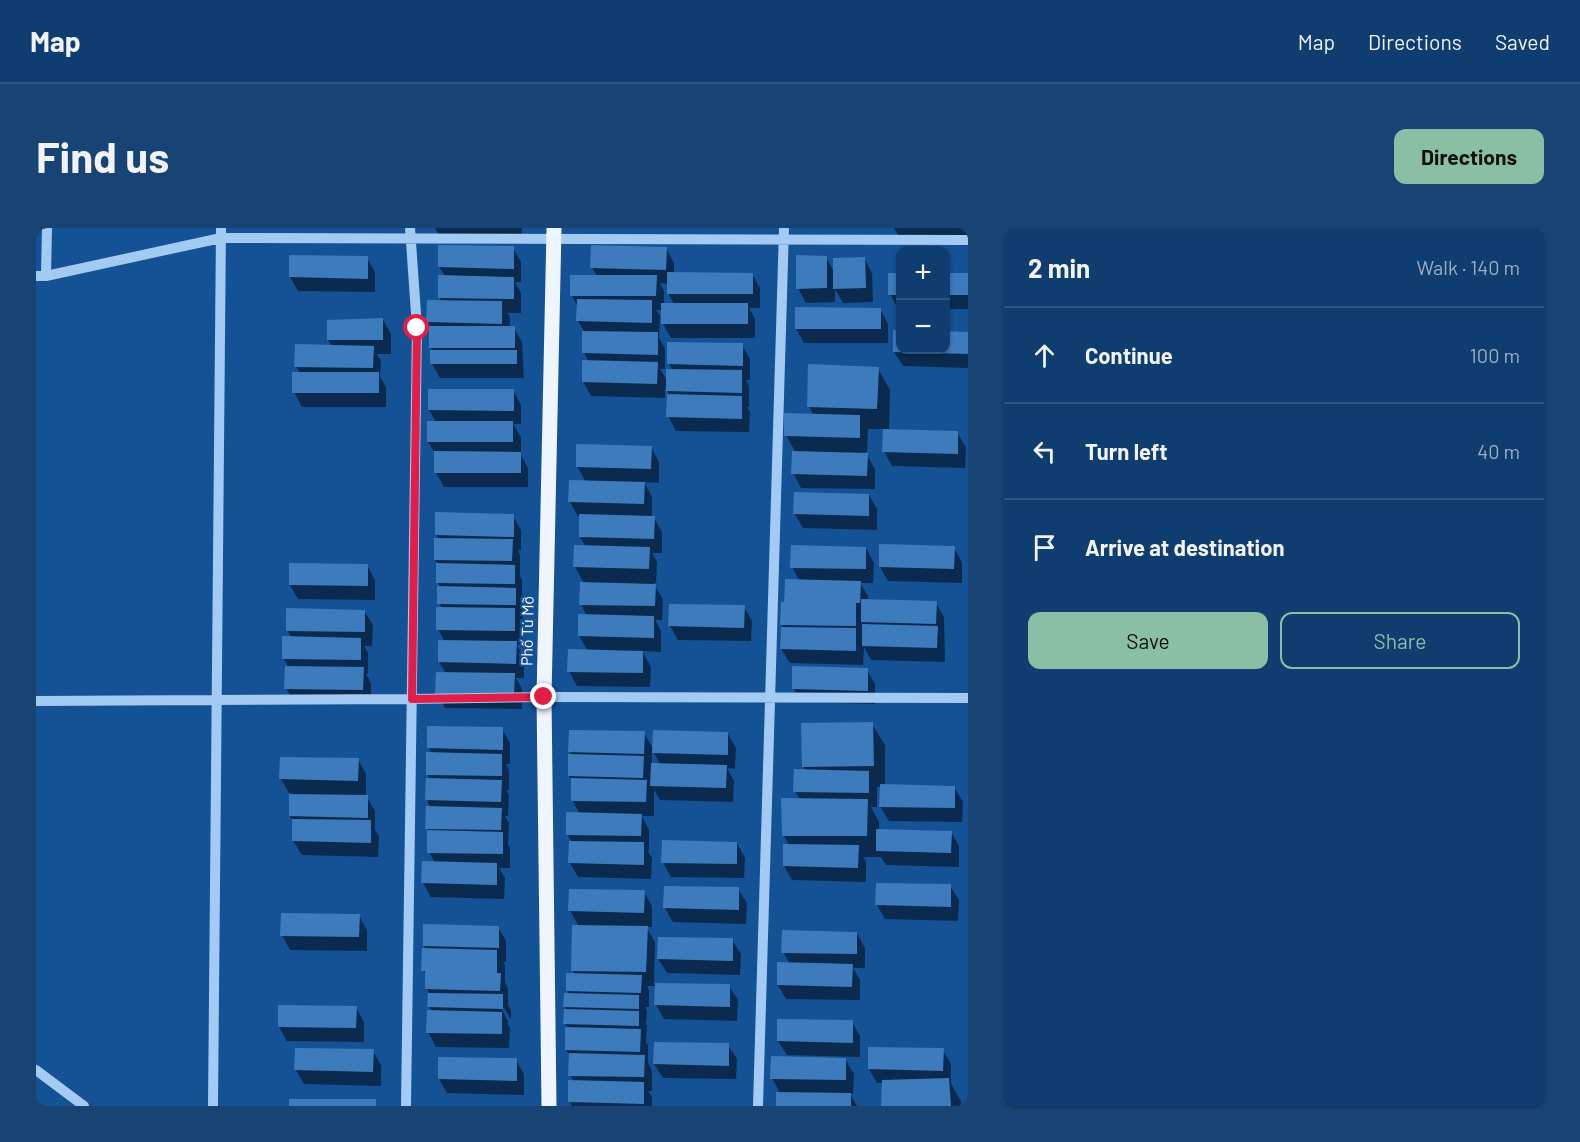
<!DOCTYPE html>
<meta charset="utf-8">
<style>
:root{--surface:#0f3d70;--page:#184475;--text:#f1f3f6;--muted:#9baec3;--line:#2f5683;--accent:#8abfa5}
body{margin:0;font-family:Barlow,sans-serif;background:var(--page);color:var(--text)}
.controls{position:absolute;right:18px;top:18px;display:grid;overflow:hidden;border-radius:12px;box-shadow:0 2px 4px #0004}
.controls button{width:54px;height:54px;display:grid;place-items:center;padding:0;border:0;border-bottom:2px solid var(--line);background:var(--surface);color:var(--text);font:30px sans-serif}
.stop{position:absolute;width:18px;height:18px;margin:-14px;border:4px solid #e11d48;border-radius:50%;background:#fff}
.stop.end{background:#e11d48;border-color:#fff;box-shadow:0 2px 6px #0008}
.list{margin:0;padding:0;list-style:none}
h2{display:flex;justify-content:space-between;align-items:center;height:78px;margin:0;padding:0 24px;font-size:26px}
h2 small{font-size:20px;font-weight:400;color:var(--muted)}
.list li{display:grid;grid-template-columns:39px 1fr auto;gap:18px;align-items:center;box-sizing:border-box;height:96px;padding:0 24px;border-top:2px solid var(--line)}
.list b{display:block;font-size:22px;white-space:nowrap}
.list em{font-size:20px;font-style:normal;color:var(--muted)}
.actions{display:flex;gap:12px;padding:18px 24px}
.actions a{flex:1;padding:14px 0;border:2px solid var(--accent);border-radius:12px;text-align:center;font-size:21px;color:var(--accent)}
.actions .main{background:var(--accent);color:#111}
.icon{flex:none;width:33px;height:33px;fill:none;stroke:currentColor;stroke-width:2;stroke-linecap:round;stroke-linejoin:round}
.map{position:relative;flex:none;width:932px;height:878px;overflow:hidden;border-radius:12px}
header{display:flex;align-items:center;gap:36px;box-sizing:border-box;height:84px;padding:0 30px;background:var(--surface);border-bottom:2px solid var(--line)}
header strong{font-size:28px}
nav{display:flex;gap:33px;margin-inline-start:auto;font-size:21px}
.intro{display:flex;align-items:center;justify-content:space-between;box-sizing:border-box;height:144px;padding:0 36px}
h1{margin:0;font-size:42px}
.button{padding:15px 27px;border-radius:12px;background:var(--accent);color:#111;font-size:21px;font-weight:700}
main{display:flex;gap:36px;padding:0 36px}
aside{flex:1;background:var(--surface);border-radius:12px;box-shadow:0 2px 4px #0004}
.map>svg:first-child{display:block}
.shadow{fill:#0007;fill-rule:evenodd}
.building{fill:#3d7bbd}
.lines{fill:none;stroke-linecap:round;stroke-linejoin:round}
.minor{stroke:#a3caf2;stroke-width:10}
.major{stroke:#eef5ff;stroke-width:15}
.route{stroke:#e11d48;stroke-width:8}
.labels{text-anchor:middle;stroke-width:4.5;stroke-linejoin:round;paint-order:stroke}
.street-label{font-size:16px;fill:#fff;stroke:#145195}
</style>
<header>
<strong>Map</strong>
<nav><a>Map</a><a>Directions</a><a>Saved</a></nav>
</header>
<div class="intro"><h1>Find us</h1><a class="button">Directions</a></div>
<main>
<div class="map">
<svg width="932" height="878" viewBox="0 0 932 878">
<rect width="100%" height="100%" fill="#145195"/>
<path class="shadow" d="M399 0H486L485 16 408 15Z
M858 0H932V10L865 11Z
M477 20 485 34V54H479L485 65V85H471L474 89V100H478L486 114 488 150H404L396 136 397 123 394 119V98L392 94 406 74 403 69 410 49 403 39Z
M630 20 638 35V46H716L724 60V80H713L719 91V110H635L627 96V82H620L624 88 623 110 629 120V141H624L632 154 637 142 633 136 706 117 714 131V152H710L713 158V179H711L714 184 713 204 640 203 632 188 634 168 629 159V170L555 168 547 154 548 134H553L548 125V103L542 93V79L536 68 561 48 556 39ZM624 55 632 56V65L638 76H628V63Z
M790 29 798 44 828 30 836 45 837 74 807 75 799 61V74L770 75 762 60Z
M331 30 339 44V64L262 63 254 49Z
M854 46 864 47V81H862L854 66Z
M909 47H932V81H909Z
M844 81 852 96V115H768L760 101Z
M347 92 355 106V126H341L345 133 344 149 350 159V179H266L258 164 264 145 260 138 296 118 292 112Z
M859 103 864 104V122H909L932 105V140L867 138 858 124Z
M842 141 854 162 853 203 921 205 930 219 929 240 856 238 848 223V201H832L831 224H829L839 241V261L765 260 757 245 760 225 750 207 778 188 773 178Z
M477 162 485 177V196H477L485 209V227L492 240V259H408L400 245V227L392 214 400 194 393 182Z
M615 219 623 234V255L608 254 616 269V290H618L626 304V325H616L621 334 620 355H618L627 372 626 392H619L625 403V424L606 423 615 439 614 459 541 458 533 443 552 423 543 408 551 388 545 376 548 355 539 339 550 319 544 309 545 288H542L534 274 550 254 541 238Z
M759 265 833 267 841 281V302L767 300 759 286Z
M477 288 485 302V322H482L484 327V348L486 352V370H484L488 376 487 391H484L487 396V417H481L488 429V450H480L486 461V481L409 480 401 466 410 445 403 434V414H409L402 401 406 380 403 375 405 360 402 355V336L399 332 403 311 400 307Z
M830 320 838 335 837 355H824L832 368V373L900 375 908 389 909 434 835 432 828 419 827 437 754 435 745 421 748 400 745 396 750 376 763 352 756 339Z
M918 320 926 334V355L852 353 844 339Z
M331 337 339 352V372L262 371 254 357Z
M708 379 716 393 715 413 642 412 634 398Z
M328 383 337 397 336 418H328L332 425V446H330L335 455V476L258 474 250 460 253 440 247 430 256 410 251 402Z
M831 442 839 456V476L766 474 757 460Z
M836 496 849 517V558L918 559 927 574 926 594 853 593 844 578 845 559H841V579H835L843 594V602L915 604 923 618V639L850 637 845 629H827L830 633V654L756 652 748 638 753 617 748 608 764 572 759 563 770 543 767 538Z
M466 501 474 515V536H470L473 542V562H470L473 567 472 588H469L473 595 472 616 474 620V640H463L469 650 468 671 395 669 387 655V635H399L393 624V604L391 600 395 580 391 572V552H394L391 546 396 526 393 520Z
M608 505 618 522 692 506 700 520 699 541 691 540 698 553 697 574 624 572 618 562V588H606L613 602V622H611L616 630 615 651 542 649 534 635 536 614 531 606 544 586 536 572 537 554 533 548 536 527 534 524ZM616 522 625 537H616Z
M322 531 330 546V569H331L339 583V602L343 608 342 629 266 627 257 613 258 594 254 588 255 565H253L245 551Z
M701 615 709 630 708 650 635 649 627 634Z
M914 658 923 672 922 693 849 691 841 677Z
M702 661 711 675 710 696 637 694 629 680Z
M608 664 616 678V699H610L619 714 618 756 693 758 702 772 701 793 628 791 620 777V758H611L613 762V779H609L611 783 610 795H609L611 798 610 814 612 817V835L616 843V863H612L616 869V878H536L534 874V854H538L534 847 535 829 530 822 531 799 529 796 531 783 529 779 534 767 531 763 539 747 536 742 543 698 534 683Z
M323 688 331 702V723L254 722 246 707Z
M389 698 462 699 470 713V734H467L469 737V754L472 761V777L475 782V791L468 780H465L473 795H471L474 800 473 820 400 819 392 804 396 784 393 779V765L390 760 391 748 387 742 390 722 388 718Z
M821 705 829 720V740H817L824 752V772L750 771 742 757 754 736 747 724Z
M696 712 705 726 704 747 631 745 622 731Z
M320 779 328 794V814L251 813 243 799Z
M816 794 824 808V829L751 827 742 813Z
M692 817 701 831 700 851 627 850 618 836Z
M907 822 915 836V856L925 873V878H847V855H841L833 841Z
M337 823 345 837V858L268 856 260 842Z
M809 831 818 846 817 866H814L821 878H741L744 865 736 850Z
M480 832 488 846V867L411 865 403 851Z"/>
<path class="building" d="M402 17 478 18V41L402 39Z
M555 17 631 19 630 42 554 40Z
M253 27 332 28V51L253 49Z
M760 27 791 28V60L760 61Z
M829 29 830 60 797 61V30Z
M631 44 717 45V66H631Z
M852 45H864V67H852Z
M909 45H932V67H909Z
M402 47 478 49V71L402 70Z
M534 47H621L620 68H534Z
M541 71 616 72V95L540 93Z
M391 72 466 73V96L390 94Z
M625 75H712V96H625Z
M759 79 845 80V101H759Z
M347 90V112H291V92Z
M393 98H479V120H393Z
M857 102H864V122H909V103L932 104V126L857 124Z
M546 103 622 104V127L546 125Z
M631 114 707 115V138L631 136Z
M259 116 338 118 337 140 258 139Z
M394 122H481V136H394Z
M546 132 622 134 621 156 546 154Z
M772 136 843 139 841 181 771 179Z
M630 141 706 142V165L630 163Z
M256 144H343V165H256Z
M392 161H478V183L392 182Z
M631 166 706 168V191L630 189Z
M748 185 824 187V210L748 208Z
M391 193H477V214H391Z
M847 201 922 203V226L846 224Z
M540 216 616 218 615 241 540 239Z
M398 223 485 224V245H398Z
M756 223 832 225 831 248 755 246Z
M533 252 609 254 608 276 532 274Z
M758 264 833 266V288L757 286Z
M399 284 478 286V309L399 307Z
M543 286 619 288 618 311 543 309Z
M398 310 477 311 476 333 398 332Z
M843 316 919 318 918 341 843 339Z
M538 317 614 319 613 341 537 339Z
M755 317 830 319V341L754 340Z
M253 335 332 336V358L253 357Z
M400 335 479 337V356L400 355Z
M749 351 825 353 824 375H820V398L744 397 745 374H748Z
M544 354 620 356 619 378 543 377Z
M401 358 480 360V377L401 376Z
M825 371 901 373 900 396 825 394Z
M633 376 709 377 708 400 632 398Z
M400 379 479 380V403L400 402Z
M250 380 329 382V404L250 403Z
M542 386 618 388V410L542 408Z
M826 396 902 398 901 420 826 418Z
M745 399 820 400V423L744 421Z
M246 408 325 410V432L246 431Z
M402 412 481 413 480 436 402 434Z
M532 421 607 423V445L531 444Z
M249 438 328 439 327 462 248 461Z
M756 438 832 440V463L756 461Z
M400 444 479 445 478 467 399 466Z
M837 494 838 538 766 539 765 495Z
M391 498 467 499V522L391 520Z
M533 502 609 503 608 526 532 524Z
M617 502 692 504V527L616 525Z
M390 524 466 526V548L390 547Z
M532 526 608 528 607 550 532 548Z
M244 529 323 530 322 553 243 551Z
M615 535 691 537 690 560 614 558Z
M758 541 833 543V565L757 564Z
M390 550 466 552 465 574 389 572Z
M535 550 611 552 610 574 535 573Z
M844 556 919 558V580L843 579Z
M253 566 332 567V590L253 588Z
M745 570 832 571 831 608H746Z
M390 578 466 580 465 602 389 601Z
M530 584 606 586 605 608 530 607Z
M256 591 335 592V615L256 613Z
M840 601 916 603 915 625 840 623Z
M391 602 467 604V626L391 625Z
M626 612 701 614V636L625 635Z
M533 613 608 614V637L532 635Z
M747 616 823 617 822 640 747 638Z
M386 633 461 635V657L385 655Z
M840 655 915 656V679L839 677Z
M628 658 703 659V682L627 680Z
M533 661 609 662 608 685 532 683Z
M245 685 324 686 323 709 244 708Z
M387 696 463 698V720L387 718Z
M536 697 612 698 610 744 535 743Z
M746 702 821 704V726L745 725Z
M622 709 697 710V733L621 731Z
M386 720 461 722V745H465L464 763 389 761V743H385Z
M741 734 817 736 816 759 741 757Z
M530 745 606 747 605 765 530 763Z
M619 755 694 756V779L618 777Z
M392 765 467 766V781L391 779Z
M528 765 603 767V781L527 779Z
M242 777 321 778 320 800 242 799Z
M528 781 603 783V798L527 796Z
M391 782 466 784V806L390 805Z
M741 791 817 792V815L741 813Z
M529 799 605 801 604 824 529 822Z
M618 814 693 815V838L617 836Z
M832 819 908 820 907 843 832 841Z
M259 820 338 821 337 844 258 842Z
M533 825 609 827 608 849 532 848Z
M735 828 810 830V852L734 851Z
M402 829 481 830V853L402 851Z
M913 850 915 878H845L846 852Z
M532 852 608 854V876L532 874Z
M740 864 815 865V878H740Z
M253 871H340V878H253Z"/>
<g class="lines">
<path class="minor" d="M0 48H10L185 10 932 12
M10 48 11 0
M0 473 376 471 508 469 932 470
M0 842 48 878
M177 878 185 0
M370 878 381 100 374 0
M722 878 748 0"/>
<path class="major" d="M513 878 508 469 518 0"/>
</g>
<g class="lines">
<path class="route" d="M381 100 376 471 508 469"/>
</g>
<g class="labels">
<g class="street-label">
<text transform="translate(491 403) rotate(-89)" y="6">Phố Tú Mỡ</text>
</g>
</g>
</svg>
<div class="controls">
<button>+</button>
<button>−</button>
</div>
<div class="stop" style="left:381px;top:100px"></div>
<div class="stop end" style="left:508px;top:469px"></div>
</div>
<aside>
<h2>2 min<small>Walk · 140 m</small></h2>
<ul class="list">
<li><svg class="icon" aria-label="ahead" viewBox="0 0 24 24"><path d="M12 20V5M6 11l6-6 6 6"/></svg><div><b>Continue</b></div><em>100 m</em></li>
<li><svg class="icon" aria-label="left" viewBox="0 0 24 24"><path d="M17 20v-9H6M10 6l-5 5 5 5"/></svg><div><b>Turn left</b></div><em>40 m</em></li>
<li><svg class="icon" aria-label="arrive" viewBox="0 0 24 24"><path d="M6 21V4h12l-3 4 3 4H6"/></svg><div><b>Arrive at destination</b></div></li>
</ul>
<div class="actions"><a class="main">Save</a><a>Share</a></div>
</aside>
</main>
